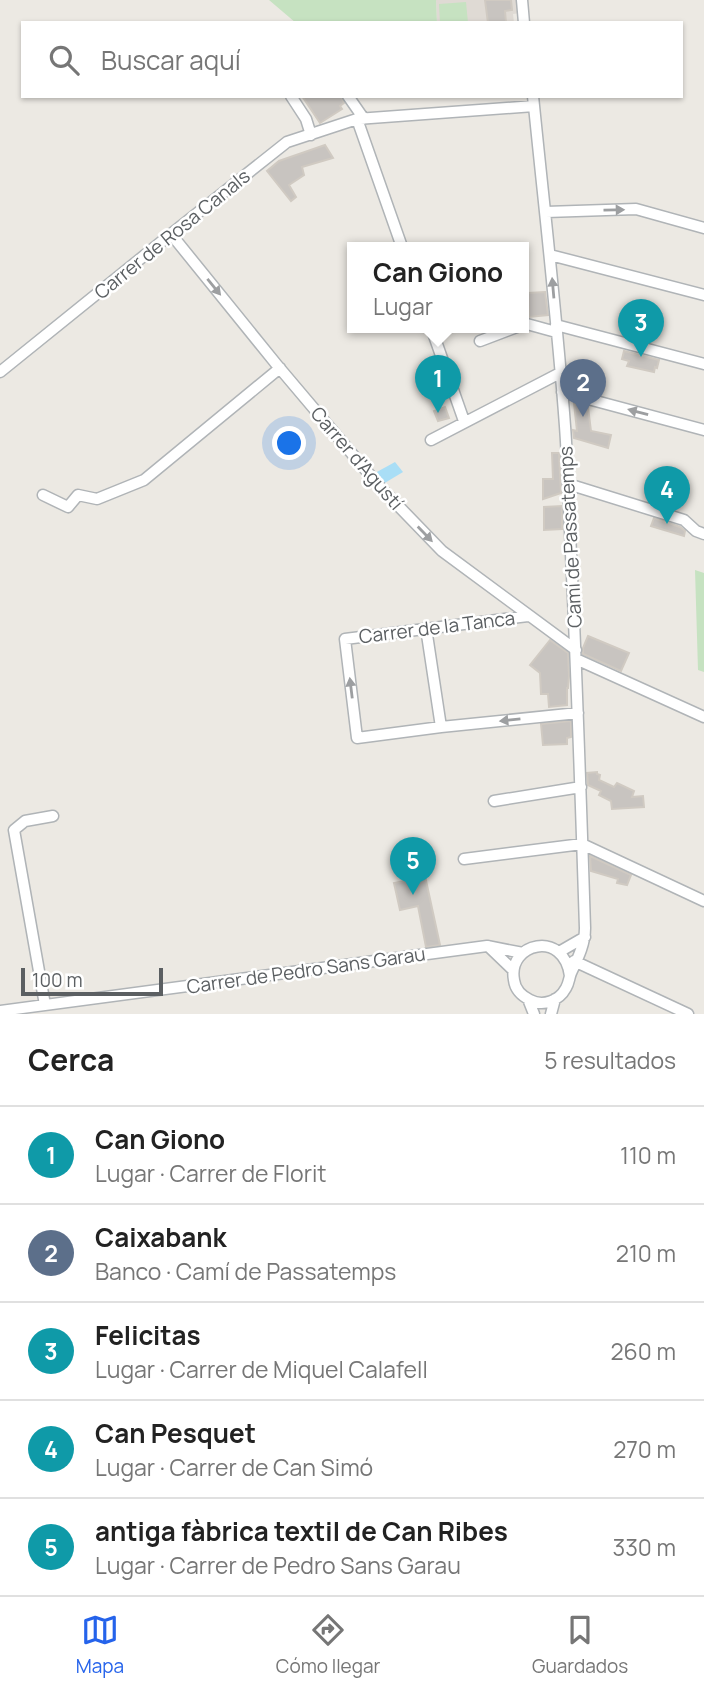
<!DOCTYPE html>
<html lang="es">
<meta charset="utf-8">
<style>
:root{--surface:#fff;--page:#f2f2f2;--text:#222;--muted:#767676;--line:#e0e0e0;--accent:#2563eb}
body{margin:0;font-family:Manrope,sans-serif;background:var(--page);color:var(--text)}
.scale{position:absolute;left:21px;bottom:18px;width:142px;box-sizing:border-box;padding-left:7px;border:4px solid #5b5f62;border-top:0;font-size:19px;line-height:24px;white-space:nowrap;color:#5b5f62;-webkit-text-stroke:5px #fff;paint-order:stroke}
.you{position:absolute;left:290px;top:444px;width:24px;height:24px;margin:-18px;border:5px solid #fff;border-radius:50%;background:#1a73e8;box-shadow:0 0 0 10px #1a73e833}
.badge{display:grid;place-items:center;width:46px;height:46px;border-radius:50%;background:var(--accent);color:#fff;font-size:23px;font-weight:700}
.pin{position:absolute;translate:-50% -58px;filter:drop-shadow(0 2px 4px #0008)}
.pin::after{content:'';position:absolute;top:37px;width:24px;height:21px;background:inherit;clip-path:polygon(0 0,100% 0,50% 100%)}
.popup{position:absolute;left:347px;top:242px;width:182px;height:91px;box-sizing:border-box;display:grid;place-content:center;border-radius:0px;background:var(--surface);filter:drop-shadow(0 2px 5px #0005);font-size:23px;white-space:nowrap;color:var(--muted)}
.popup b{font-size:26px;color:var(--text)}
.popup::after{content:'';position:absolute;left:50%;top:100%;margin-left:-14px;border:14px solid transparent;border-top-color:var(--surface)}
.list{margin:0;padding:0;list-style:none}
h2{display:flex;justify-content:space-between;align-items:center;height:91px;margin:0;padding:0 28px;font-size:30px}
h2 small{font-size:23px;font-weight:400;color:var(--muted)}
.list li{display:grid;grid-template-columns:46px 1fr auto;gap:21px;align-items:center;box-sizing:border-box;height:98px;padding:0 28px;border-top:2px solid var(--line)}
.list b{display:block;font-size:26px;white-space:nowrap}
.list p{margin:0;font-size:23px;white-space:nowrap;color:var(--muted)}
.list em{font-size:23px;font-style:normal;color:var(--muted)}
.icon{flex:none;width:38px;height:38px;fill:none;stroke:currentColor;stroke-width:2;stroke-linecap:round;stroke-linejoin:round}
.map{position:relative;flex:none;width:704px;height:1014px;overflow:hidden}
.search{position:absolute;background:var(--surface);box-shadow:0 2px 5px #0004;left:21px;right:21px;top:21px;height:77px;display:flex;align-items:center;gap:18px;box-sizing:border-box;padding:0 24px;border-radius:0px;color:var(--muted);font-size:26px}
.sheet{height:581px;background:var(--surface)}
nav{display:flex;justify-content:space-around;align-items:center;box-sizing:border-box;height:98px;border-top:2px solid var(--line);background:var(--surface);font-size:19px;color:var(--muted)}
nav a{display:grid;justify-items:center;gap:4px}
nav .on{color:var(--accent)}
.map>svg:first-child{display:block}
.education{fill:#dfdad4}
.green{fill:#c6e2c1}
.water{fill:#a9def6}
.building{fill:#c8c4c0;stroke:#d0cac2;stroke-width:2}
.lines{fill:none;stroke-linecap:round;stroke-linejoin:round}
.street-casing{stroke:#b0b4b7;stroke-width:13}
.street{stroke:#fff;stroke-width:10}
.oneway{fill:#9d9fa1}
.labels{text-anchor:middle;stroke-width:5;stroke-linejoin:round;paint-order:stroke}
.street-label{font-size:19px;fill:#5b5f62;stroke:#fff}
</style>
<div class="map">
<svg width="704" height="1014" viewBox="0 0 704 1014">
<rect width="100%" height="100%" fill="#ece9e3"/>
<path class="education" d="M436 0H519L520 13 513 14 514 23H437Z"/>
<path class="green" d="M269 0H436L437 23H296Z
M466 2 468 23H440L439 4Z
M695 570 704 573V672L698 670Z"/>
<path class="water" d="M395 462 403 472 383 484 375 473Z"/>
<path class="building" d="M485 0H511L512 10 505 11 506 23H488Z
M302 96H341L344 103 340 106 342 109 320 123Z
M325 145 333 158 302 167 304 175 289 185 296 197 291 201 267 171 279 161Z
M545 292 548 315 529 317 528 293Z
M624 351 659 360 657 368 655 367 654 372 627 366 629 361 622 359Z
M574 403 588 407 591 431 611 435 608 448 574 438 573 430 577 431Z
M445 407 449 418 438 421 434 411Z
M552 453H559L561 493 543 499V479H553Z
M562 506V529L544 530V507Z
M654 518 680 527 685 531 684 536 651 526Z
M588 636 629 653 621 671 583 654V648Z
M550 640 568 653 569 676 568 688H567V705L549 707 548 694H541L540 673 530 665Z
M571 721V737L567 738V744L543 745 541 724Z
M597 772V774L600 775 599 780 614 787 617 783 634 791 632 797 643 796 644 807 612 809 611 801 599 795 601 791 588 785 587 773Z
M590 856 631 875 627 885 617 883 618 879 591 871Z
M406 857 422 862 440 945 426 947 418 906 400 910 394 883 410 880Z"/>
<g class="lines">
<g class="street-casing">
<path id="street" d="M522 0 524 23
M291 96 306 119 311 135
M348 96 364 119
M533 96C544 206 557 316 565 426 568 468 569 511 571 554 577 678 581 803 585 928 585 944 578 958 571 973 569 978 569 983 566 988 559 1001 543 1007 530 1000 522 996 515 989 514 980 507 943 564 929 570 976
M357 119 402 247
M546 212 636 209 704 228
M171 234 277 365 381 488 442 551 576 650
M550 255 704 295
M524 325 527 324 556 332
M556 325 704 364
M431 327 464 421
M480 341 517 327
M0 372 171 234 287 142 357 119 534 106
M562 392 704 430
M431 440 560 373
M568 484 684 520 696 531 704 534
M43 495 68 507 78 495 97 499 144 480 280 368
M528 616 345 639 357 738 441 727 578 713
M426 628 441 727
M576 659 704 717
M494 801 581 787
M464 859 582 844 704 901
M488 946 513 970
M559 952 585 937
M574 961 688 1014
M528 999 534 1014
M45 1005 14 830 25 821 53 816
M0 1011 487 946 523 953
M551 1014 555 999"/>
</g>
<use href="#street" class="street"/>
</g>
<defs><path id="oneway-solid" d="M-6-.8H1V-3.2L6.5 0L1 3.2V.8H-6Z" transform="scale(1.75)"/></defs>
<g class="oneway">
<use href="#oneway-solid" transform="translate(614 210) rotate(-1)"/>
<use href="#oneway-solid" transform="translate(214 287) rotate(51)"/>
<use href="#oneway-solid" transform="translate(553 288) rotate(-95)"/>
<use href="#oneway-solid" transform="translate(638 412) rotate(-165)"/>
<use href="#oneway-solid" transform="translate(425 534) rotate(46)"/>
<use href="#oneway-solid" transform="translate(351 688) rotate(-97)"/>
<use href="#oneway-solid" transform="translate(510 720) rotate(174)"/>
</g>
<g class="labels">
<g class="street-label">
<text transform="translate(172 234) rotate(-39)" y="7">Carrer de Rosa Canals</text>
<text transform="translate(357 458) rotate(49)" y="7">Carrer d'Agustí</text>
<text transform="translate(570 537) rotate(-93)" y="7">Camí de Passatemps</text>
<text transform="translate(437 627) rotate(-7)" y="7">Carrer de la Tanca</text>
<text transform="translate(306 970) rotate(-8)" y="7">Carrer de Pedro Sans Garau</text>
</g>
</g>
</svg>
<div class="scale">100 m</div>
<div class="you"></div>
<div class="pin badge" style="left:438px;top:413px;background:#0f9aa8">1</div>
<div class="popup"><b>Can Giono</b>Lugar</div>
<div class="pin badge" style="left:583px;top:417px;background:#5c6f8a">2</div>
<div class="pin badge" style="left:641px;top:357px;background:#0f9aa8">3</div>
<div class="pin badge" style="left:667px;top:524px;background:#0f9aa8">4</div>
<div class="pin badge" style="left:413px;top:895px;background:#0f9aa8">5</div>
<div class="search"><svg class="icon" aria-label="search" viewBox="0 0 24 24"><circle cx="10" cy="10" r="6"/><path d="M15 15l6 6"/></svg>Buscar aquí</div>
</div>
<section class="sheet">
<h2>Cerca<small>5 resultados</small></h2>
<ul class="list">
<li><span class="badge" style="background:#0f9aa8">1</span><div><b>Can Giono</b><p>Lugar · Carrer de Florit</p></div><em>110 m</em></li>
<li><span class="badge" style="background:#5c6f8a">2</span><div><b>Caixabank</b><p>Banco · Camí de Passatemps</p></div><em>210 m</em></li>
<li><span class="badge" style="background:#0f9aa8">3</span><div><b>Felicitas</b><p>Lugar · Carrer de Miquel Calafell</p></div><em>260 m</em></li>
<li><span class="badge" style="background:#0f9aa8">4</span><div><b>Can Pesquet</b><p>Lugar · Carrer de Can Simó</p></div><em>270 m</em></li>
<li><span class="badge" style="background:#0f9aa8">5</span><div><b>antiga fàbrica textil de Can Ribes</b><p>Lugar · Carrer de Pedro Sans Garau</p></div><em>330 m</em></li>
</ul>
</section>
<nav>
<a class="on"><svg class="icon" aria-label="map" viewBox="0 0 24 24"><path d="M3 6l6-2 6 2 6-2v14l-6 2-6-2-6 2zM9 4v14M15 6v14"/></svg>Mapa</a>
<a><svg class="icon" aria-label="directions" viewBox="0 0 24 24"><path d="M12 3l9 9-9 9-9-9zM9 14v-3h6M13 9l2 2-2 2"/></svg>Cómo llegar</a>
<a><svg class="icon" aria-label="saved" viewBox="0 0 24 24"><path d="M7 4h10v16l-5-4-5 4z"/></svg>Guardados</a>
</nav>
